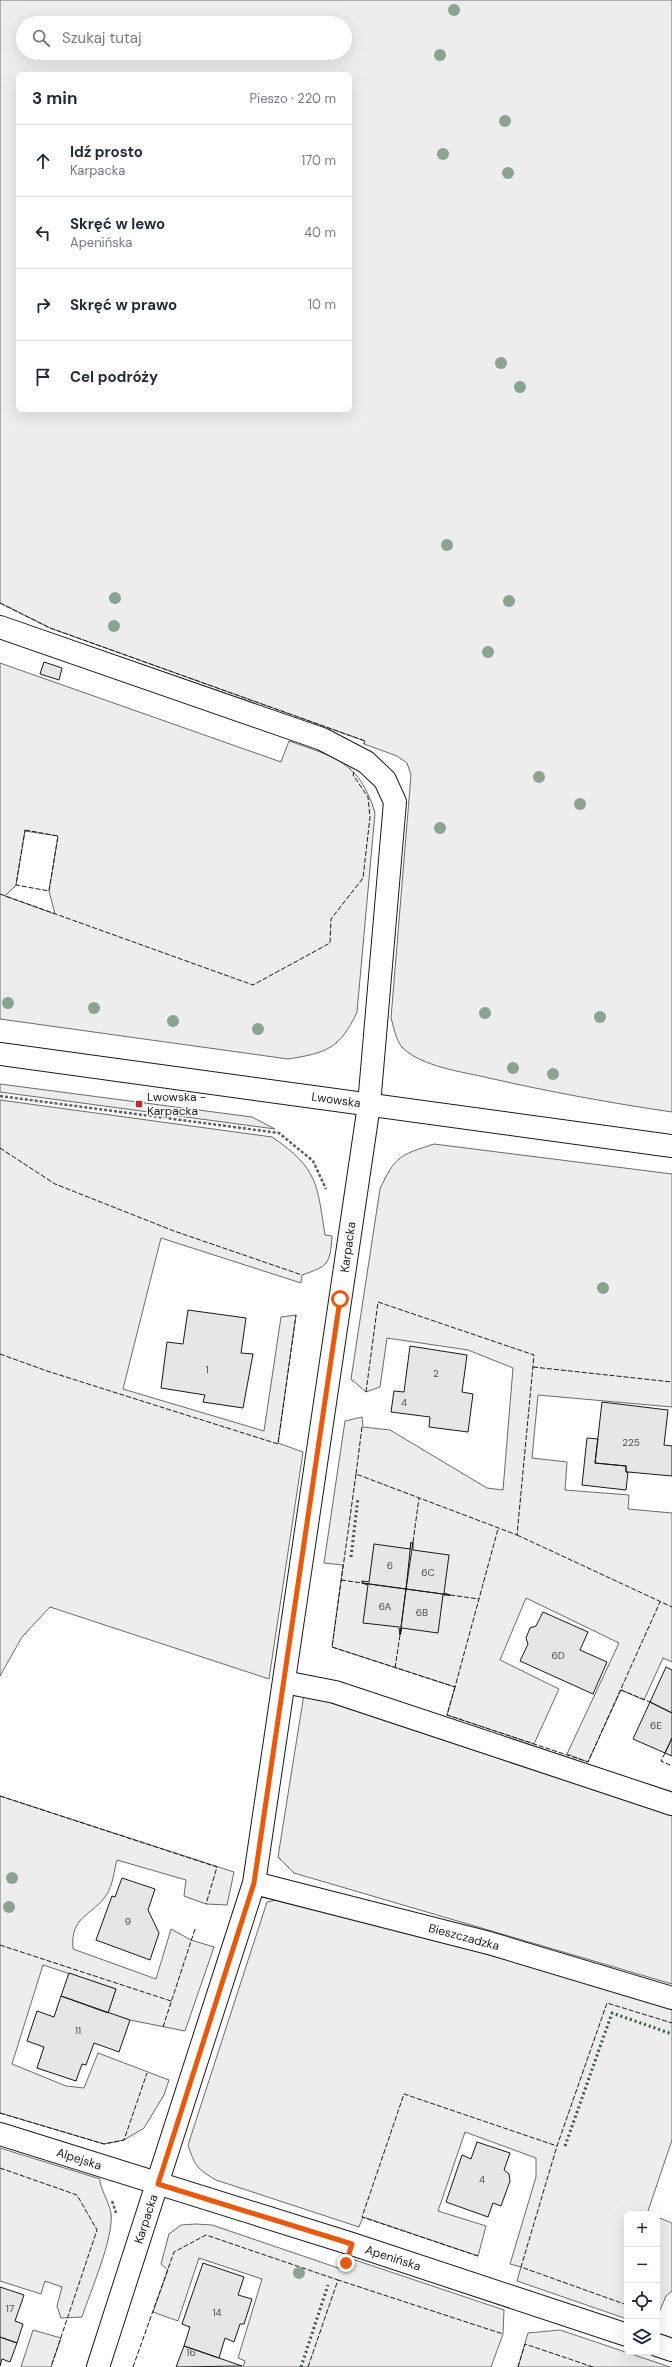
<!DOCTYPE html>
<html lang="pl">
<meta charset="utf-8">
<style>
:root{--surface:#fff;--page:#f6f6f7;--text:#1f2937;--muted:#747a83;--line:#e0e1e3}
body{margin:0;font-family:"DM Sans",sans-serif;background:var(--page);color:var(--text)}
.controls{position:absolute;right:12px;bottom:12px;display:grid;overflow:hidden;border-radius:6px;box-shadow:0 4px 16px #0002}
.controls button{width:36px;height:36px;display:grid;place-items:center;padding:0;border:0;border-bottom:1px solid var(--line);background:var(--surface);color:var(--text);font:20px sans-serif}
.stop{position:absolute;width:12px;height:12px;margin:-9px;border:3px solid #ea580c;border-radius:50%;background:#fff}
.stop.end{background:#ea580c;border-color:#fff;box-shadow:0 1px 4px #0008}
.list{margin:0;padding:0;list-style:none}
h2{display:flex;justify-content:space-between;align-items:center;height:52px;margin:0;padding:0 16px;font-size:17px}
h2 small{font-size:13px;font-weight:400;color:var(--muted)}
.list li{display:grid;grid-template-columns:26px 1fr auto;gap:12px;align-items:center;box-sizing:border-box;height:72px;padding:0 16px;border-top:1px solid var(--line)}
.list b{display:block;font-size:15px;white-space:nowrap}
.list p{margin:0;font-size:13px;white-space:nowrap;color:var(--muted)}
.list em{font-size:13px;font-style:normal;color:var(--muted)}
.icon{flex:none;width:22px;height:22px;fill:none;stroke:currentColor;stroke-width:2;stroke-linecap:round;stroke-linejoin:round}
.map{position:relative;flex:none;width:672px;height:2367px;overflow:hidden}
.search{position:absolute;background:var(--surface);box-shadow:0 4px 16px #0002;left:16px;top:16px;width:336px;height:44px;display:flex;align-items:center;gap:10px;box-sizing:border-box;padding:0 14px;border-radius:22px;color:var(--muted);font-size:15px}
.panel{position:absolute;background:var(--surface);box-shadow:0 4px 16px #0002;left:16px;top:72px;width:336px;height:340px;border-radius:6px}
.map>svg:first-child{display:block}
.green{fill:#ededed;stroke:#6a6a6a;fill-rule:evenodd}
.building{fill:#e6e6e6;stroke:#1a1a1a}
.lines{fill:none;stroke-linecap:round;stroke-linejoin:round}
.minor-casing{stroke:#1a1a1a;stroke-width:24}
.major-casing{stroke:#1a1a1a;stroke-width:24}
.path{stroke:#5f5f5f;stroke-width:2.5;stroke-dasharray:3 2;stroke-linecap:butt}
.minor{stroke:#fff;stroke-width:22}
.major{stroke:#fff;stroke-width:22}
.hedge{stroke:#2b5a34;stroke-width:3;stroke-dasharray:2 3;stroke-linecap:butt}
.fence{stroke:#1a1a1a;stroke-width:1;stroke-dasharray:5 2;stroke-linecap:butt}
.tree{fill:#8aa48f}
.route{stroke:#ea580c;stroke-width:5}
.poi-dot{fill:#c62828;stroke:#fff;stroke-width:1.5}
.labels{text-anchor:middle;stroke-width:3;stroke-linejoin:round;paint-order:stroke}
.number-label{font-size:10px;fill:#4d4d4d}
.poi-label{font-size:12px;fill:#1a1a1a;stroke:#fff;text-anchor:start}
.street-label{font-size:12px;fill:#1a1a1a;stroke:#fff}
</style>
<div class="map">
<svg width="672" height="2367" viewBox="0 0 672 2367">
<rect width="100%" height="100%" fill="#fff"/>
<path class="green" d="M0 0H672V1112C611 1103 550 1092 489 1078 464 1072 422 1067 403 1048 396 1041 394 1028 391 1018L411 775 407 763 397 756 364 744 365 741 50 628 0 603ZM23 23H345V53H23ZM18 74H350V410H18Z
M0 663 281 762 289 741C335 757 360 762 375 813L357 1012C340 1049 326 1053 288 1059L0 1019ZM25 831 58 836 49 891 55 914 5 896 16 885Z
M0 1084 252 1117 275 1129 0 1092Z
M0 1100 272 1137C318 1168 317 1184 325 1235L332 1236C330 1265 328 1266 302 1275L301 1283 161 1238 123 1389 264 1431 281 1317 296 1315 278 1443 303 1452 269 1679 50 1607 22 1637 0 1676Z
M434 1144 672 1174V1407L538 1395 532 1458 567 1462 565 1490 629 1495 628 1509 672 1513V1662L663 1658 644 1700 621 1690 588 1762 567 1754 619 1643 526 1598 500 1660 559 1689 534 1744 447 1715 455 1687 332 1647 343 1565 324 1563 345 1421 362 1417 363 1427 390 1430 487 1488 503 1490 513 1368 468 1350 387 1338 380 1387 366 1392 351 1379 380 1189C395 1156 400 1155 434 1144Z
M304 1694 672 1816V1984L294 1873 278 1857Z
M0 1796 234 1872 227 1905 206 1904 184 1896 186 1880 117 1860C114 1870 113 1885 107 1894 92 1917 70 1915 73 1949L156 1979 171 1929 191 1940 214 1947 185 2031 130 2020 108 2013 116 1989 43 1965 12 2064 66 2086 84 2088 98 2053 169 2080 164 2095 144 2128 124 2140 104 2144 0 2113Z
M281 1899 424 1936 672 2008V2140L647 2214H627V2319L517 2281 521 2267 510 2264 536 2177V2158L465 2132 438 2211 486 2226 478 2256 363 2217 359 2227 216 2180C197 2169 195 2166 188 2145L267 1902Z
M0 2148 100 2179C99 2186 109 2202 111 2213 114 2238 90 2292 82 2317L61 2318 57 2306 62 2287 45 2281 41 2294 0 2281Z
M657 2217 672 2223V2291L666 2296 657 2317Z
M195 2224 212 2225 347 2271 352 2259 504 2310 503 2334 491 2367H243L245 2361 238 2358 262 2279 199 2258 178 2321 153 2312 168 2270 161 2264 169 2234 181 2225Z
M33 2330 61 2338 51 2367H21Z
M560 2330 670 2367H518L528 2333Z"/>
<path class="building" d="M44 662 62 668 59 680 40 674Z
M188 1310 246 1318 241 1353 253 1354 243 1408 203 1402 205 1395 161 1388 167 1342 183 1344Z
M410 1346 467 1355 462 1392 473 1394 468 1432 429 1427 430 1417 391 1412 394 1391 404 1392Z
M602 1402 668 1410 664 1445 672 1446V1476L628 1472H626V1466L595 1463Z
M587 1438 598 1439 595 1463 626 1466V1472H628L626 1490 582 1485Z
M411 1542 406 1589 362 1583V1581L369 1582 374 1544 410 1549Z
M413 1542V1550L449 1555 444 1593 450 1595 406 1589Z
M362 1583 406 1589 400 1635 399 1627 363 1623 368 1585Z
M406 1589 450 1595H443L438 1633 402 1628 400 1635Z
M543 1612 588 1632 580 1650 607 1662 593 1694 520 1661 528 1644 526 1638 530 1628 536 1626Z
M666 1667 672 1670V1713L650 1702Z
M650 1702 672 1713V1738L665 1753 633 1739Z
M672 1738V1756L665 1753Z
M122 1878 155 1889 148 1910 159 1933 150 1960 96 1940 112 1896 115 1897Z
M69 1973 116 1989 108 2013 61 1996Z
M61 1996 130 2020 119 2052 94 2043 86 2065 82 2064 76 2081 37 2068 44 2047 27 2041 37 2011 54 2017Z
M477 2142 510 2153 504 2170 509 2174 510 2181 501 2206 493 2203 488 2217 446 2202 462 2155 471 2159Z
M203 2263 244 2277 238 2295 252 2299 244 2324H240L234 2342 225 2338 219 2358 184 2346 190 2327 182 2324Z
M0 2287 24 2295 15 2321 23 2324 17 2343 0 2337Z
M0 2337 17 2343 10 2362 2 2359 0 2366Z
M184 2346 219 2358 242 2366 176 2367Z"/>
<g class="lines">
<g class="minor-casing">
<path id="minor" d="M0 627 322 739 366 762 385 780 395 802 369 1105 254 1883 98 2367
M284 1682 335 1692 672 1804
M254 1883 489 1943 672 1998
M0 2134 352 2244 627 2335
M657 2345 672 2350"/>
</g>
<g class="major-casing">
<path id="major" d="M0 1054 672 1146"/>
</g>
<path class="path" d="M0 1096 279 1133 313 1161 326 1189
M112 2201 116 2213"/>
<use href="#minor" class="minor"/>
<use href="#major" class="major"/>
<path class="hedge" d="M351 1557 358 1498
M565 2146 612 2013 672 2034
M301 2367 328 2285"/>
<path class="fence" d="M0 603 50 628 365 741 364 744
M25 830 58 836 49 891 16 885Z
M0 894 253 985 330 943 331 919 363 878 370 817 368 797 353 775 354 771
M0 1148 55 1184 174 1231 302 1275
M0 1354 47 1371 278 1444 296 1315
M533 1367 672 1382
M362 1427 356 1474 517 1535 534 1355 378 1302 366 1392
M356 1474 332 1647 455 1687 498 1529
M517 1535 672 1607
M413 1542 419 1498
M341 1580 362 1583
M450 1595 479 1599
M395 1668 400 1635
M455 1687 447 1715 588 1762 660 1602
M621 1690 650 1702
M665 1753 661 1761 672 1766
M0 1796 217 1867 206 1904
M0 1945 171 2001
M163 2027 195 1929
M0 2113 104 2144 124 2140 147 2073
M0 2168 77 2195 97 2230 51 2367
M478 2256 362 2217 404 2094 557 2146
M627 2305 521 2267 557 2146 607 2003 672 2023
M133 2367 174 2252 206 2235 338 2280
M308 2367 338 2280 503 2334
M518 2367 525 2344 593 2367"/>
</g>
<g class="tree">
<circle cx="454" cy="10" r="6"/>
<circle cx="440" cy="55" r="6"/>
<circle cx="505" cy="121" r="6"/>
<circle cx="443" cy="154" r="6"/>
<circle cx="508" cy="173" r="6"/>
<circle cx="501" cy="363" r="6"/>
<circle cx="520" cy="387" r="6"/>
<circle cx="447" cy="545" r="6"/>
<circle cx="115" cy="598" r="6"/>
<circle cx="509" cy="601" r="6"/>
<circle cx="114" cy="626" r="6"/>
<circle cx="488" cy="652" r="6"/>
<circle cx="539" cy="777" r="6"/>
<circle cx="580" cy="804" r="6"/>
<circle cx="440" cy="828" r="6"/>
<circle cx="8" cy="1003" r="6"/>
<circle cx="94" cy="1008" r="6"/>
<circle cx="485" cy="1013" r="6"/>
<circle cx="600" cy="1017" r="6"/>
<circle cx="173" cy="1021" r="6"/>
<circle cx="258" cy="1029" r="6"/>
<circle cx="513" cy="1068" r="6"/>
<circle cx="553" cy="1074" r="6"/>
<circle cx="603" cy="1288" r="6"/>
<circle cx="12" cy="1878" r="6"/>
<circle cx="9" cy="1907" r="6"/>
<circle cx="299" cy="2273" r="6"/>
</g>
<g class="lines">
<path class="route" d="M340 1299 254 1883 158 2184 352 2244 346 2263"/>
</g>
<rect class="poi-dot" x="135" y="1100" width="8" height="8" rx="2"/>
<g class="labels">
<g class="number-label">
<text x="207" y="1373">1</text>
<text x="436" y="1377">2</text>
<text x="404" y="1406">4</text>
<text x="631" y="1446">225</text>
<text x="390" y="1569">6</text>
<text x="428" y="1576">6C</text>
<text x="385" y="1610">6A</text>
<text x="422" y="1616">6B</text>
<text x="558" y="1659">6D</text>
<text x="656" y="1729">6E</text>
<text x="128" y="1925">9</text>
<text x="78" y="2034">11</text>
<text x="482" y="2183">4</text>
<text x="10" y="2312">17</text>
<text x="217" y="2316">14</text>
<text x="191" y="2356">16</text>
</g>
<g class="poi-label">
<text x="147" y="1101">Lwowska -<tspan x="147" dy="14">Karpacka</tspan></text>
</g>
<g class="street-label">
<text transform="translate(336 1100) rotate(8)" y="4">Lwowska</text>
<text transform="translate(348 1247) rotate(-82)" y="4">Karpacka</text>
<text transform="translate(464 1937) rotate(15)" y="4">Bieszczadzka</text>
<text transform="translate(79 2159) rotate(18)" y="4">Alpejska</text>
<text transform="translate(146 2219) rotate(-72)" y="4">Karpacka</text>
<text transform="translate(393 2258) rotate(18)" y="4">Apenińska</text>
</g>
</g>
</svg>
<div class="controls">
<button>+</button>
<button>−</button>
<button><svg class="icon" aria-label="locate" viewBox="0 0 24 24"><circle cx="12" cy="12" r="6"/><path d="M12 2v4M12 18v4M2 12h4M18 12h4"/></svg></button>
<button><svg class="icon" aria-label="layers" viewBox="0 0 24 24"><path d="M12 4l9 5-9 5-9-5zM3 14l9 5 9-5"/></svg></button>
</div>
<div class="stop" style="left:340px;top:1299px"></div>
<div class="stop end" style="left:346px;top:2263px"></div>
<div class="search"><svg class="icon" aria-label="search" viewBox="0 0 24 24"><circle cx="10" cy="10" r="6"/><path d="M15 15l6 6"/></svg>Szukaj tutaj</div>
<section class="panel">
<h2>3 min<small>Pieszo · 220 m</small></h2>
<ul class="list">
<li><svg class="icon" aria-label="ahead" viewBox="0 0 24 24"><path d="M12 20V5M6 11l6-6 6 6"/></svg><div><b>Idź prosto</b><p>Karpacka</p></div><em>170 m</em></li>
<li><svg class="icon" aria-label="left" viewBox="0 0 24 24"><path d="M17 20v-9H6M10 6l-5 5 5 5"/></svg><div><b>Skręć w lewo</b><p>Apenińska</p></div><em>40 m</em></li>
<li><svg class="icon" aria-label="right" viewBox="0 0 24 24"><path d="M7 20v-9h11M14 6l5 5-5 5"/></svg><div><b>Skręć w prawo</b></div><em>10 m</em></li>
<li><svg class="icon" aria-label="arrive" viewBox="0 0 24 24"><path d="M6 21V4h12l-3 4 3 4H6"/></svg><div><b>Cel podróży</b></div></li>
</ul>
</section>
</div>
